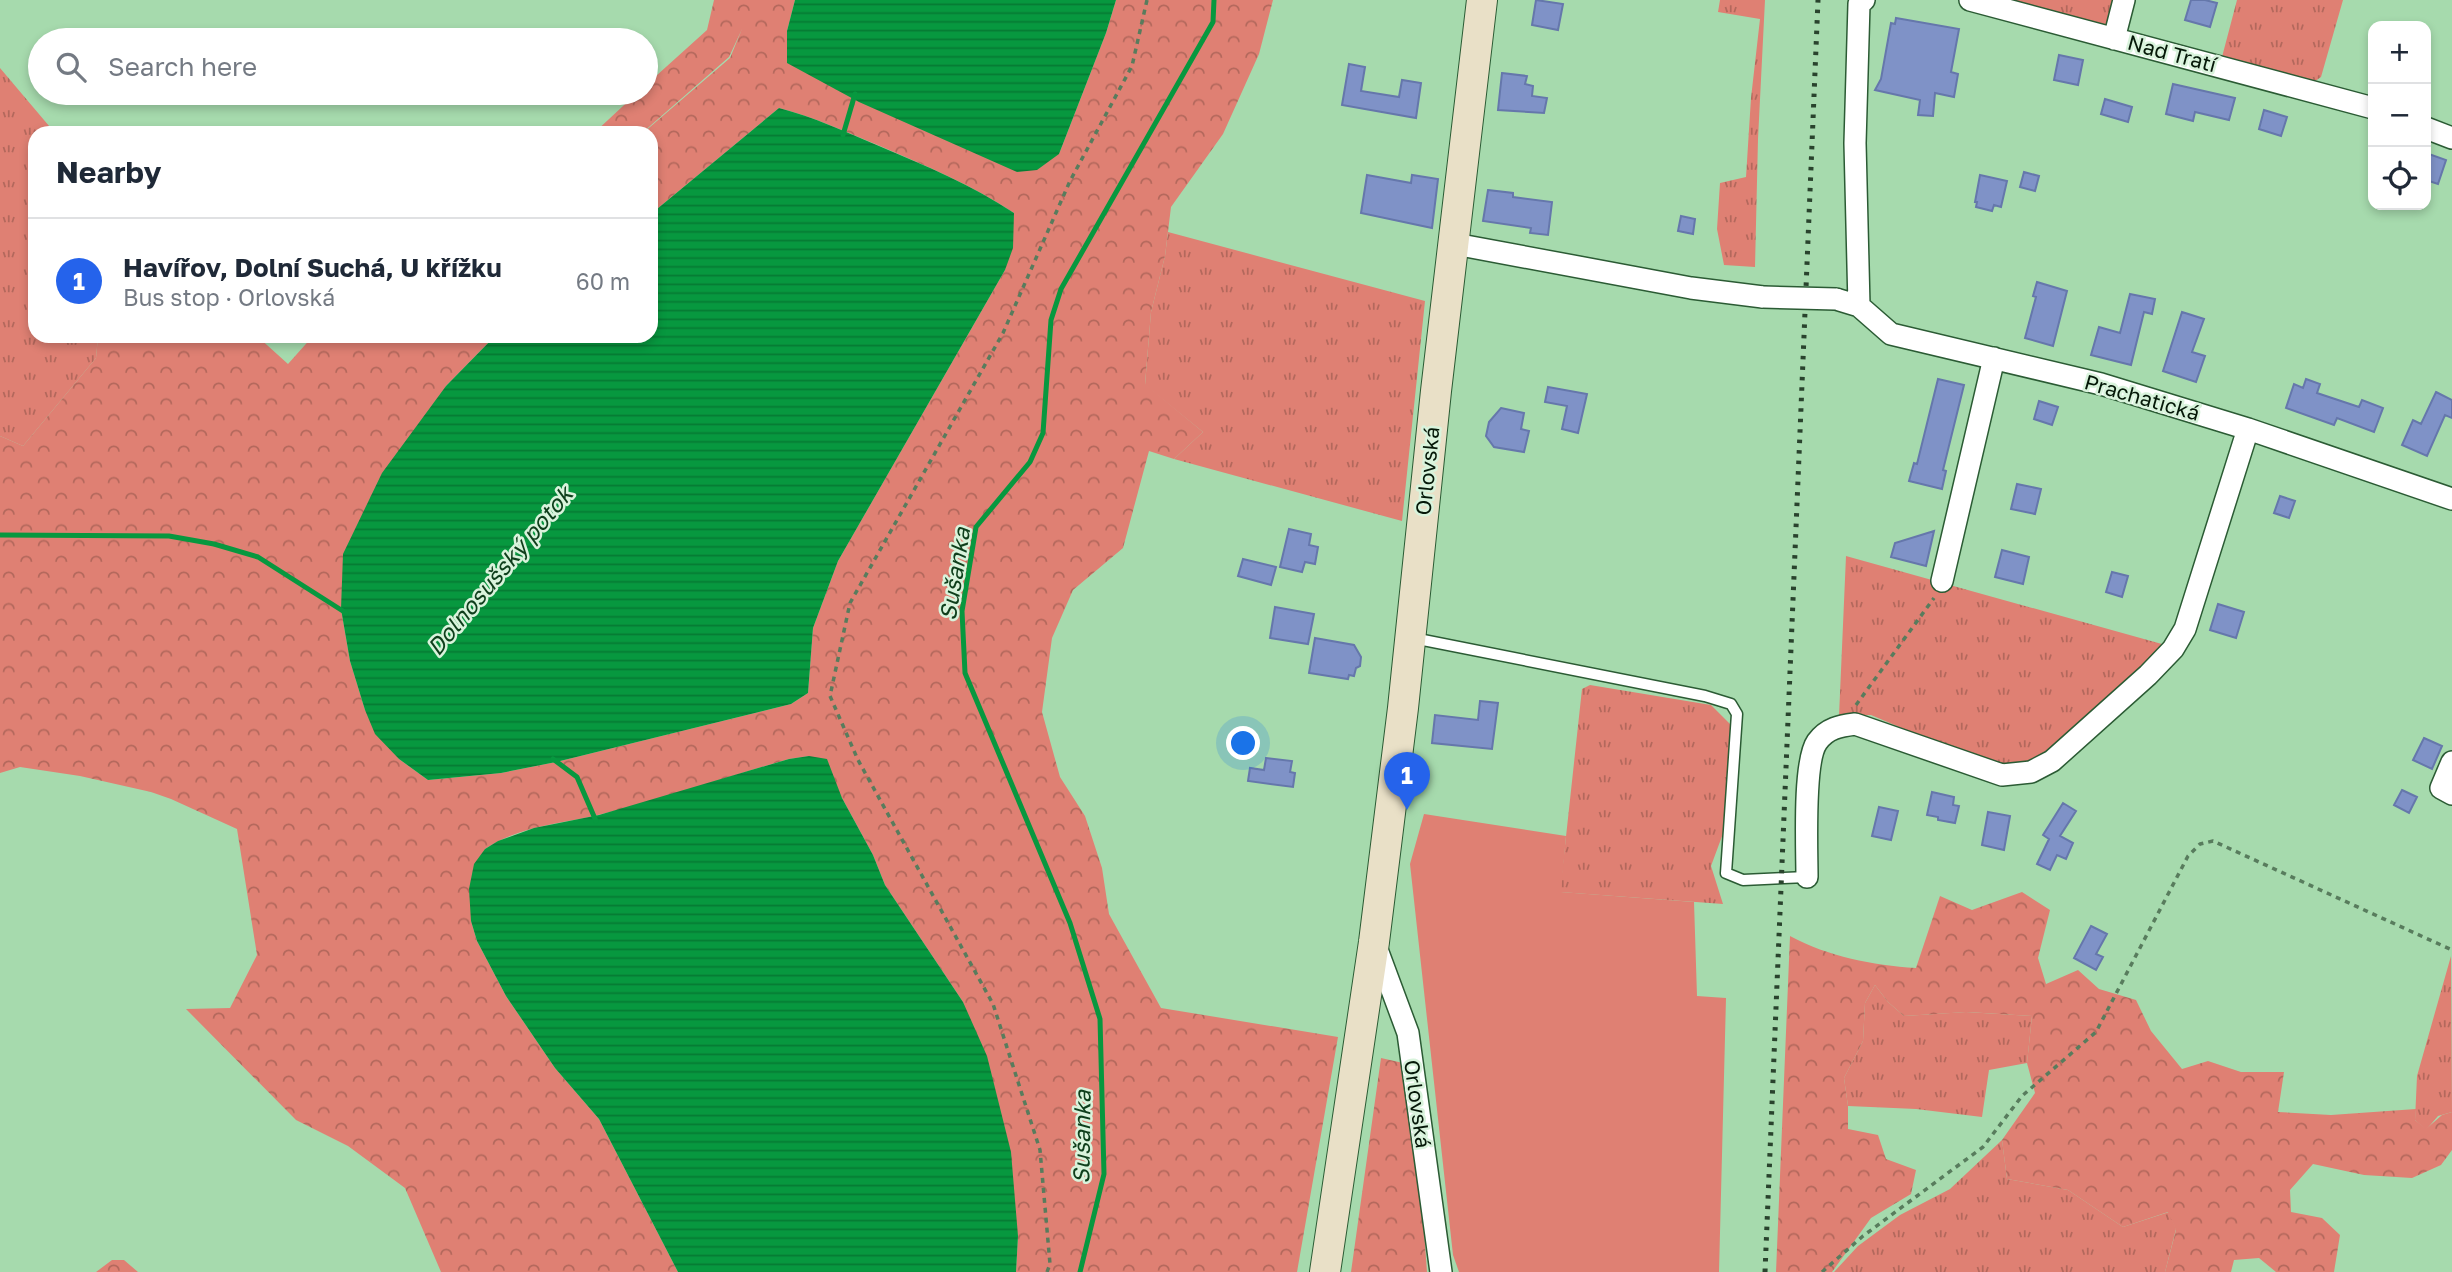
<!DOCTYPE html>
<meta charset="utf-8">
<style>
:root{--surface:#fff;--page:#f2f2f3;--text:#1f2937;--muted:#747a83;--line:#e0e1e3;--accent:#2563eb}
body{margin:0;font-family:"Golos Text",sans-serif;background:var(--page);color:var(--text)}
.controls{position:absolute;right:21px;top:21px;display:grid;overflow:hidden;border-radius:14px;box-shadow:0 4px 10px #0003}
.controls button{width:63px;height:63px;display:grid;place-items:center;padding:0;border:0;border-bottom:2px solid var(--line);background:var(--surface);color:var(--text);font:35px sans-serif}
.you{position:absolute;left:1244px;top:744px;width:24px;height:24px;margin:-18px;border:5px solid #fff;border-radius:50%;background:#1a73e8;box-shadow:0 0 0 10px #1a73e833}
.badge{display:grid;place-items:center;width:46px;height:46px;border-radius:50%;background:var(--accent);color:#fff;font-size:23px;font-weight:700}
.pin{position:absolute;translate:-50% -58px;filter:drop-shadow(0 2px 4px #0008)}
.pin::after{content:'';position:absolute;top:37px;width:24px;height:21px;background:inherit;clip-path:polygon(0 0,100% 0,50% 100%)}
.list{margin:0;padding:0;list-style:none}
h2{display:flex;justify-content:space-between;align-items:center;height:91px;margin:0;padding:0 28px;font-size:30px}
h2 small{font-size:23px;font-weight:400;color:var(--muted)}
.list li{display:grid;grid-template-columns:46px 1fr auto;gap:21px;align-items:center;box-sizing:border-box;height:126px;padding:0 28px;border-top:2px solid var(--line)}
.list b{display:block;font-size:26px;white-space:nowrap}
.list p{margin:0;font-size:23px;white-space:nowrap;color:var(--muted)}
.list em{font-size:23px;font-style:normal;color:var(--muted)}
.icon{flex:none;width:38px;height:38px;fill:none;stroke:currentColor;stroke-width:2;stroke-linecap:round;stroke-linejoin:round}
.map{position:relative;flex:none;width:2452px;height:1272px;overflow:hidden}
.search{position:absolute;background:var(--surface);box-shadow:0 4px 10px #0003;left:28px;top:28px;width:630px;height:77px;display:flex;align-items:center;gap:18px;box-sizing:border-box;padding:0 24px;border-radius:38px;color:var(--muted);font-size:26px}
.panel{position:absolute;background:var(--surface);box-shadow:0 4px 10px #0003;left:28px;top:126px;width:630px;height:217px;border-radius:21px}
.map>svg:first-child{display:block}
.grass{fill:url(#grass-tufts)}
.forest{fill:url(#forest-crowns)}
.garden{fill:#df8073}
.water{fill:url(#water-rules)}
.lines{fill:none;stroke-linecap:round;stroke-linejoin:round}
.stream{stroke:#07983f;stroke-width:5}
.building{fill:#7f92c7;stroke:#6577ab;stroke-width:2}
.service-casing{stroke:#2b5b34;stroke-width:13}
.minor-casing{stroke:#2b5b34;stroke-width:24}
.secondary-casing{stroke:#2b5b34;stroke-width:32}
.path{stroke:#587c5d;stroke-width:3.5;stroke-dasharray:5 5;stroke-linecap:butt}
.service{stroke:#fff;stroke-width:10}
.minor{stroke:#fff;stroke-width:21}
.secondary{stroke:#e9e0c7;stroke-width:30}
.rail{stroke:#29432d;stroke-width:5;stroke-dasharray:3.5 7;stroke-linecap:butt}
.minor-bridge-casing{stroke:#2b5b34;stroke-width:24;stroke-linecap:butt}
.minor-bridge{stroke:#fff;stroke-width:21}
.labels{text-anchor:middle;stroke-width:5;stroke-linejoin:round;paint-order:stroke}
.street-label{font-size:21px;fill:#051808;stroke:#d9f3dc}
.water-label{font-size:23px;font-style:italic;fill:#0e3e1b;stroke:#d9f3dc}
</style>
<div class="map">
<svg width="2452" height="1272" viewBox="0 0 2452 1272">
<defs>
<pattern id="grass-tufts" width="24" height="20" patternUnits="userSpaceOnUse" patternTransform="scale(1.75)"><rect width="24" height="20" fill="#df8073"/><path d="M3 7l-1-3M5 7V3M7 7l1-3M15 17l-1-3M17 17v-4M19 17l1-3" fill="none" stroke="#b3685c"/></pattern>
<pattern id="forest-crowns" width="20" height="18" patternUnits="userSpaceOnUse" patternTransform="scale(1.75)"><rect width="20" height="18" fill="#df8073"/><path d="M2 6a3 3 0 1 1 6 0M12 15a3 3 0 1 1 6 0" fill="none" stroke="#b3685c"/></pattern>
<pattern id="water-rules" width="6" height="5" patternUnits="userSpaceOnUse" patternTransform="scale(1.75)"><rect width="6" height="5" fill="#07983f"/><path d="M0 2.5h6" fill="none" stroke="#067b33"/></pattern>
</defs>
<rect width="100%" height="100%" fill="#a6daad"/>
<path class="grass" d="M1720 0H1765L1758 139 1755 267 1724 265 1717 229 1720 183 1746 177 1751 98 1760 19 1718 12Z
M1996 0H2117L2110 28Z
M2237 0H2343L2321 77 2311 84 2222 57Z
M0 68 55 133H35V336H98L96 358 23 446 0 436Z
M1168 232 1425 301 1402 521 1174 459 1203 432 1145 385 1151 312 1165 256Z
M1846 556 2169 646 2046 758 2024 766 1996 768 1871 715 1839 716Z
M1590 685 1711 705 1732 726 1731 812 1711 866 1723 904 1560 892 1582 689Z
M2451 956 2452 1112 2438 1116 2426 1130 2415 1120 2417 1076Z
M1875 985 1888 1002 1904 1016 1966 1012 2032 1016 2027 1063 1989 1070 1982 1117 1916 1109 1848 1106 1844 1078 1863 1041 1865 1003Z
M2002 1140 2007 1179 2068 1190 2123 1227 2169 1212 2176 1229 2165 1272H1834L1858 1246 1900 1215 1950 1189Z"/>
<path class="forest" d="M714 0H795L787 31 1059 154 1106 33 1116 0H1273L1259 54 1223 134 1171 207 1165 256 1151 312 1145 384 1203 432 1174 459 1149 451 1123 548 1073 590 1052 638 1042 712 1060 777 1085 816 1102 868 1109 914 1161 1008 1338 1037 1297 1272H1016L1018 1236 963 1002 885 885 873 855 842 798 809 756 789 759C726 777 662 800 598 815 560 824 519 826 485 849L471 921 477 941 506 996 555 1068 599 1119 678 1272H441L405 1188 348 1146 296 1120 186 1009 230 1008 257 955 237 829 171 799 151 792 80 776 20 767 0 773V436L23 446 96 358 98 336H257L288 364 313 336H495L446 386 341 609 350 661 365 710 399 759 428 780 501 773 556 762 791 704 808 693 813 628 838 561 1005 270 1014 213C972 185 926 166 880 146 846 132 814 117 779 108L651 214V133H643L730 58 742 29 729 57 642 133H594L637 93H646V85L707 30Z
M2022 892 2050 910 2038 958 2046 984 2078 970 2099 989 2136 1000 2151 1031 2182 1069 2208 1061 2241 1072H2284L2278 1112 2331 1115 2416 1109 2415 1120 2426 1129 2442 1115 2452 1112V1150L2441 1165 2412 1178 2364 1175 2313 1164 2290 1190 2291 1212 2322 1218 2340 1235 2334 1272H2276L2259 1258 2234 1260 2231 1272H2165L2176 1230 2168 1212 2123 1227 2068 1190 2007 1179 2002 1140 2035 1093 2027 1063 2032 1016 1967 1012 1904 1016 1888 1002 1875 985 1865 1003 1863 1041 1844 1078 1848 1106V1129L1878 1135 1886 1159 1916 1170 1911 1194 1871 1218 1832 1272H1776L1790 936C1829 957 1872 965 1916 968L1940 896 1972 910Z
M1381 1058 1412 1065 1427 1272H1351Z
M112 1260H124L138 1272H96Z"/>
<path class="garden" d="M1424 814 1566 836 1561 892 1694 902 1697 996 1726 998 1719 1272H1459L1453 1255 1410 864Z"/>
<path class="water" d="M795 0H1116L1106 33 1059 154 1037 170 1017 172 859 102 787 63V31Z
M779 108C814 117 846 132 879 146 926 166 972 185 1014 213L1013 248 1005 270 838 561 813 628 808 693 791 704 556 762 501 773 428 780 399 759 375 734 365 710 350 661 341 609 343 554 382 473 446 386 495 336H651V214Z
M809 756 827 759 842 798 873 855 885 885 963 1002 987 1056 1011 1152 1018 1236 1016 1272H678L599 1119 555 1068 506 996 477 941 471 921 469 889 474 864 485 849 498 841 534 828 599 815 789 759Z"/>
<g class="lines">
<path class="stream" d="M843 135 855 94
M0 535 169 536 214 544 258 557 346 613
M553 759 577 777 596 821
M1080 1272 1104 1174 1100 1019 1070 923 965 673 962 611 976 527 1030 462 1043 433 1051 320 1061 289 1213 22 1214 0"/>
</g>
<path class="building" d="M1536 0 1563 4 1558 30 1532 25Z
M2191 0H2205L2217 3 2210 27 2185 20Z
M1896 18 1959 29 1951 72 1958 74 1954 97 1935 93 1933 116 1918 115 1920 100 1875 90 1881 79 1891 23 1895 24Z
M2059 55 2083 60 2078 85 2054 80Z
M1349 64 1365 67 1361 91 1399 97 1402 80 1421 83 1416 118 1342 105Z
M1502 73 1527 76 1525 84 1533 86 1532 96 1547 98 1544 113 1498 110Z
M2173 84 2235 98 2229 120 2195 112 2193 121 2166 114Z
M2105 99 2132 107 2128 122 2101 114Z
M2264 110 2287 117 2281 136 2259 129Z
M2426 153 2446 160 2438 184 2426 180Z
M2024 172 2039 176 2035 191 2020 187Z
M1367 175 1411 183 1412 175 1438 179 1432 228 1361 213Z
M1980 175 2007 181 2001 207 1994 205 1992 211 1976 207 1977 202H1975Z
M1488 190 1513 193V197L1552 202 1548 235 1530 233 1531 228 1483 221Z
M1681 216 1695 219 1693 234 1678 231Z
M2037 282 2067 291 2053 346 2025 338 2036 297 2033 296Z
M2130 294 2155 299 2152 314 2144 312 2131 365 2091 355 2099 327 2120 333Z
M2182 312 2204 319 2192 352 2205 356 2196 382 2163 371Z
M1938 379 1964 385 1943 470 1946 471 1942 489 1909 481 1914 463 1917 464Z
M2306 379 2320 384 2317 393 2359 407 2362 400 2383 408 2374 432 2337 418 2334 425 2286 408 2294 384 2303 388Z
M1548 387 1587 394 1578 433 1562 429 1567 406 1545 402Z
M2436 392 2452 400V418L2445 415 2427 456 2402 445 2413 420 2421 424Z
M2039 401 2058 407 2052 425 2034 419Z
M1501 408 1524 413 1521 429 1529 431 1524 452 1494 447 1486 436 1489 422Z
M2017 484 2041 489 2035 514 2011 509Z
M2280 496 2295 501 2289 518 2274 513Z
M1289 529 1311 534 1309 545 1318 547 1315 564 1305 562 1302 572 1280 567Z
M1934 531 1926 566 1891 557 1895 543Z
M2002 550 2029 557 2023 584 1995 577Z
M1243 559 1276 567 1271 585 1238 576Z
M2112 572 2128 576 2122 597 2106 592Z
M2218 604 2244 612 2236 638 2210 630Z
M1275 607 1314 614 1308 644 1270 638Z
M1315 638 1354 645 1361 657 1360 666 1356 668 1354 676 1349 675 1348 679 1309 673Z
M1480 701 1498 703 1492 749 1432 743 1435 715 1478 720Z
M2424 738 2442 746 2432 769 2413 760Z
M1266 758 1292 761 1290 772 1295 773 1293 787 1248 781 1250 768 1264 770Z
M2402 790 2417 797 2409 813 2394 805Z
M1932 792 1954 797 1953 805 1959 806 1955 823 1938 820V817L1927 815Z
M2063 803 2076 811 2060 836 2073 843 2066 859 2057 855 2050 870 2037 864 2049 839 2043 835Z
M1879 807 1898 811 1891 840 1872 836Z
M1988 812 2010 816 2004 850 1982 845Z
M2091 926 2107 934 2096 954 2103 957 2096 970 2074 958Z"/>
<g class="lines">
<g class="service-casing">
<path id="service" d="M1413 638 1705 696 1731 704 1737 714 1726 873 1743 880 1807 877"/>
</g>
<g class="minor-casing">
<path id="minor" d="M1970 0 2373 108
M2114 39 2124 0
M2426 128 2452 138
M1455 244 1691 288 1763 297
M1836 299 1859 306 1891 334 2101 384 2248 429 2452 499
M1859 306 1855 143 1859 4 1864 0
M1942 581 1994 358
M2452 762 2441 788 2452 794
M1807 877C1807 849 1803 762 1817 742 1827 728 1840 726 1855 724L2002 775 2031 772 2052 761 2148 675 2173 649 2185 629 2248 429
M1376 947 1408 1033 1441 1272"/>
</g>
<g class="secondary-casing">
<path id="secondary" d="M1325 1272 1374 942 1403 708 1436 391 1482 0"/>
</g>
<path class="path" d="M1856 705 1934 598
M1047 1272 1050 1264 1040 1150 993 1004 858 760 830 696 850 603 1003 333 1070 181 1132 66 1147 0
M1822 1272 1863 1236 1983 1147 2022 1096 2096 1032 2188 856 2200 844 2213 841 2452 950"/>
<use href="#service" class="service"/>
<use href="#minor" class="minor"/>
<use href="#secondary" class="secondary"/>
<path class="rail" d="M1765 1272 1818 0"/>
<g class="minor-bridge-casing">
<path id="minor-bridge" d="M1763 297 1836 299"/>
</g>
<use href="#minor-bridge" class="minor-bridge"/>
</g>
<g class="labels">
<g class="street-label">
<text transform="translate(2172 54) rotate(15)" y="7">Nad Tratí</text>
<text transform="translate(2142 398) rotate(16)" y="7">Prachatická</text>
<text transform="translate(1428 471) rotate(-84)" y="7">Orlovská</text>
<text transform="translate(1417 1104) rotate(82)" y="7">Orlovská</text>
</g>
<g class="water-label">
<text transform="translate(500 571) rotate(-50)" y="8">Dolnosušský potok</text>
<text transform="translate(955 574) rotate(-81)" y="8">Sušanka</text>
<text transform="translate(1082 1137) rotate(-89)" y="8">Sušanka</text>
</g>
</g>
</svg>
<div class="controls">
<button>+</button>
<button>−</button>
<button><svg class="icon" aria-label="locate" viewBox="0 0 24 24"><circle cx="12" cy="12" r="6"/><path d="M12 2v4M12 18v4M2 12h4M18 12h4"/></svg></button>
</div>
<div class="you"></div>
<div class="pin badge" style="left:1407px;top:810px">1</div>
<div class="search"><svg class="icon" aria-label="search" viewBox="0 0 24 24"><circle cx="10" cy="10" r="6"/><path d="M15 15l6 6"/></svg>Search here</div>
<section class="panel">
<h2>Nearby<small></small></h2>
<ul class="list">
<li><span class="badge">1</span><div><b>Havířov, Dolní Suchá, U křížku</b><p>Bus stop · Orlovská</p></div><em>60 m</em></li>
</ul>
</section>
</div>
